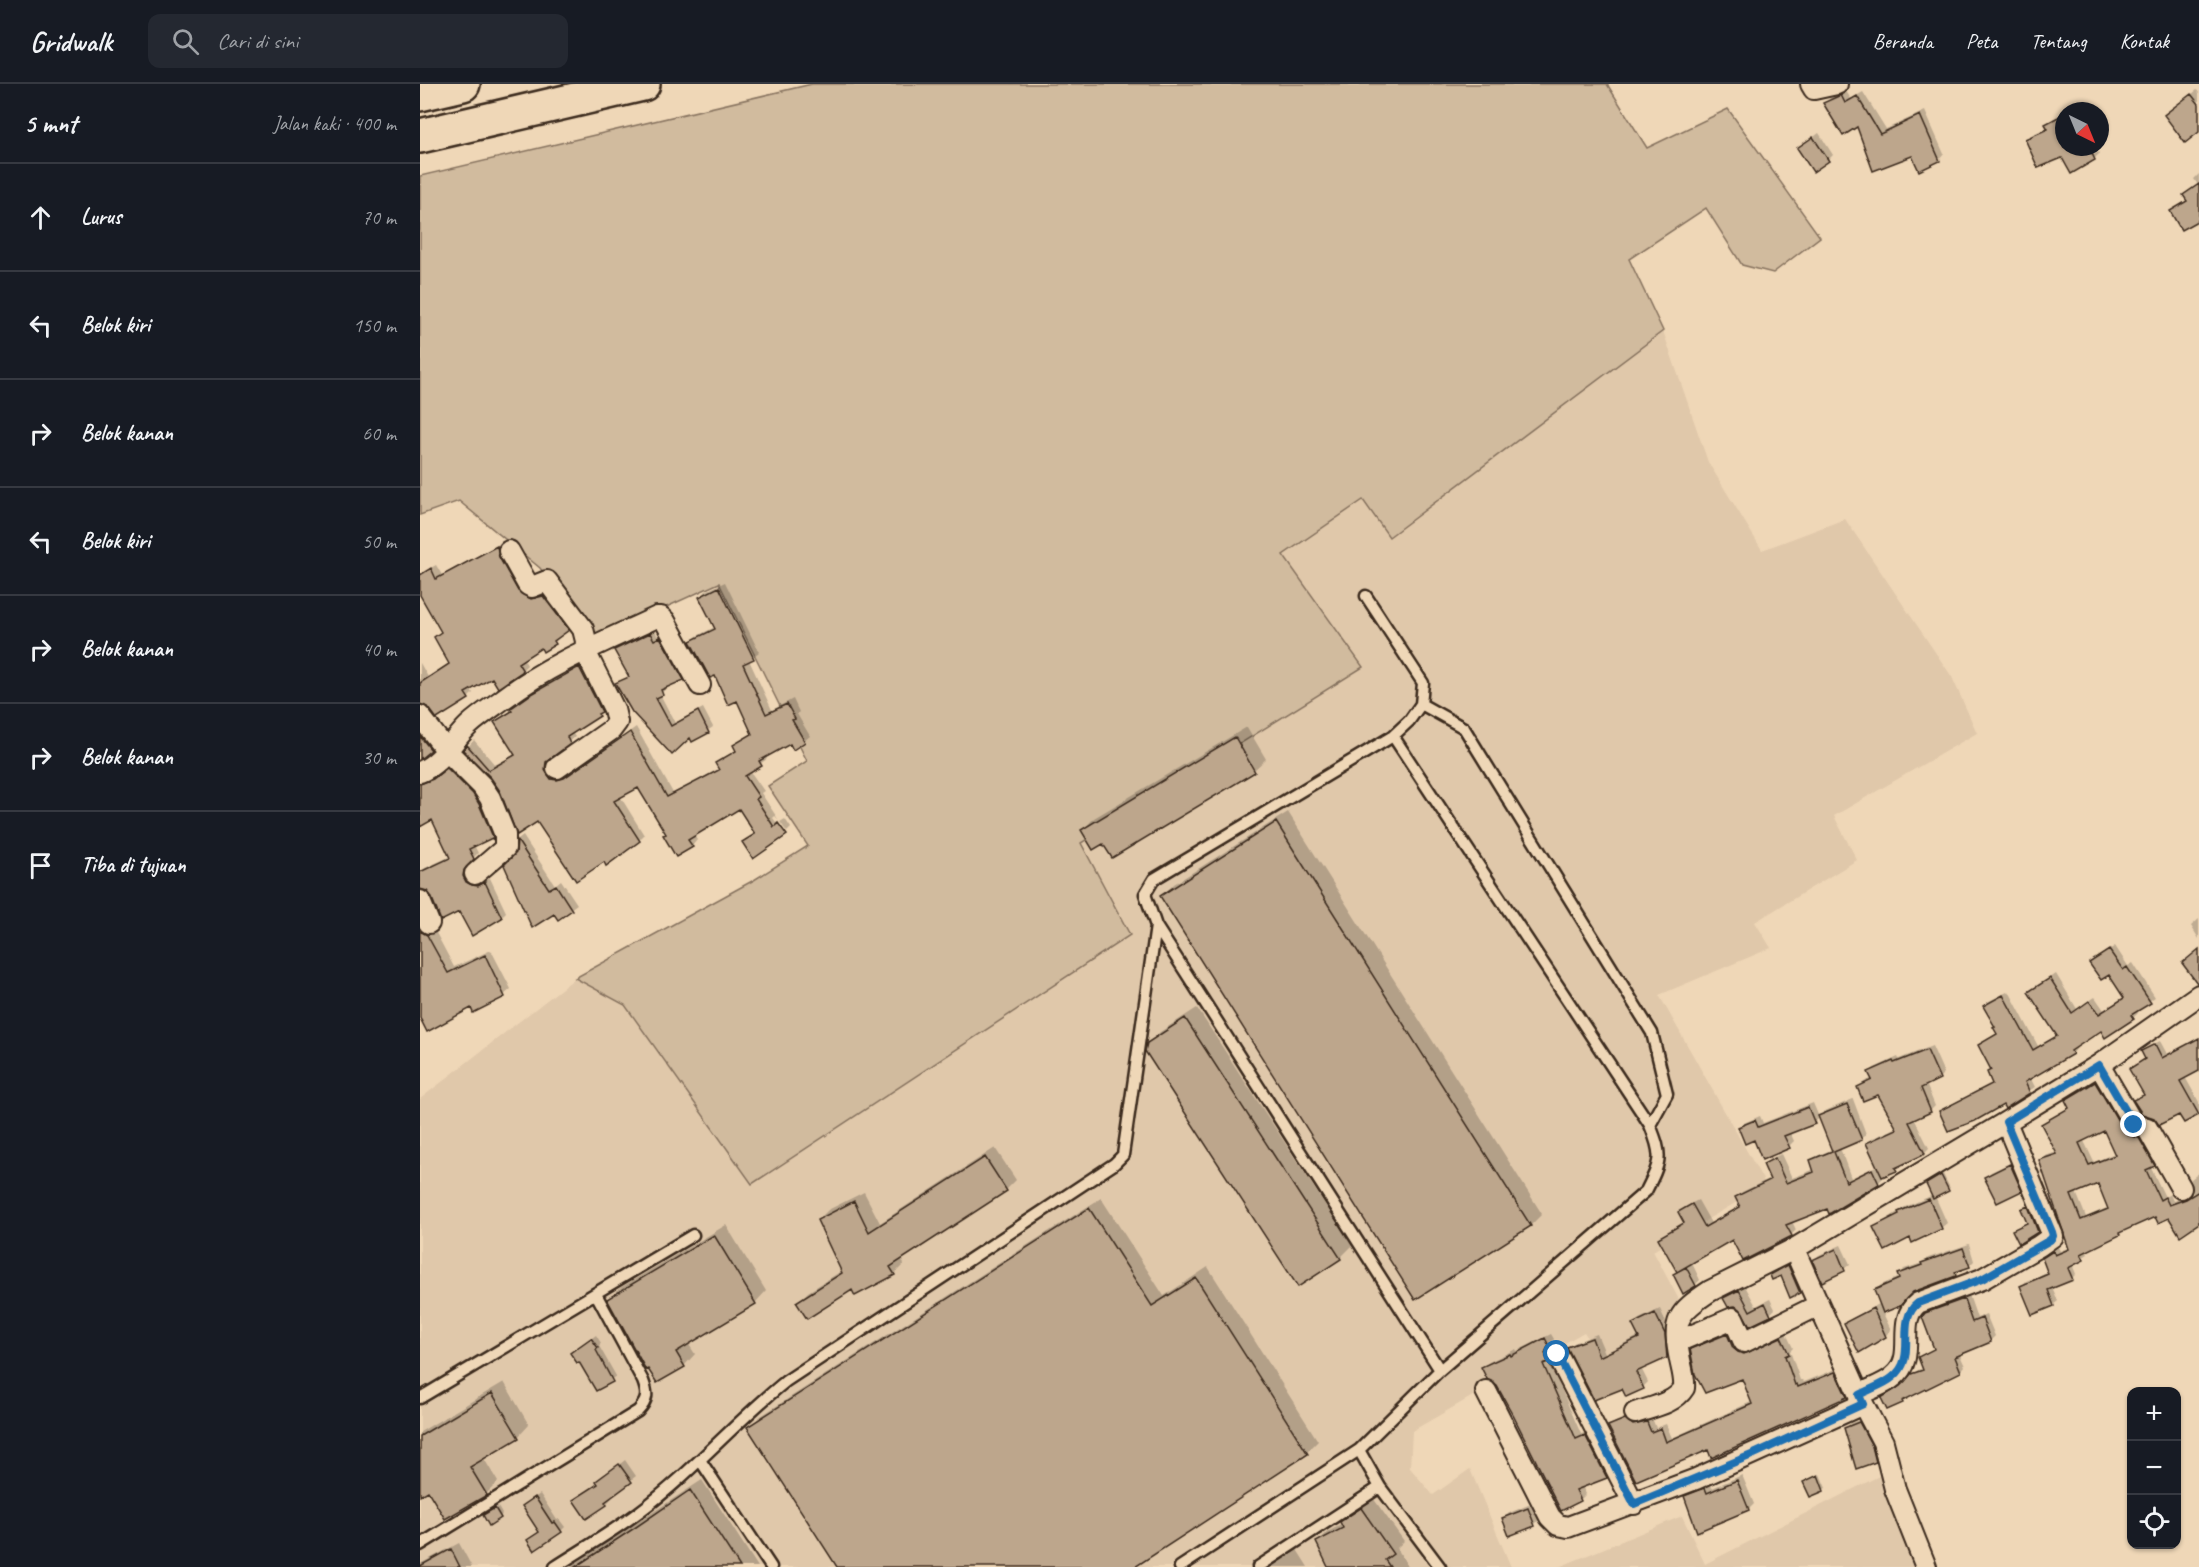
<!DOCTYPE html>
<html lang="id">
<meta charset="utf-8">
<style>
:root{--surface:#171b24;--page:#242831;--text:#f1f3f6;--muted:#9ea1a6;--line:#363941}
body{margin:0;font-family:Caveat,sans-serif;background:var(--page);color:var(--text)}
.controls{position:absolute;right:18px;bottom:18px;display:grid;overflow:hidden;border-radius:12px;box-shadow:0 2px 4px #0004}
.controls button{width:54px;height:54px;display:grid;place-items:center;padding:0;border:0;border-bottom:2px solid var(--line);background:var(--surface);color:var(--text);font:30px sans-serif}
.compass{position:absolute;left:1635px;top:18px;width:54px;height:54px;border-radius:50%;background:var(--surface);box-shadow:0 2px 4px #0004;rotate:137deg}
.stop{position:absolute;width:18px;height:18px;margin:-14px;border:4px solid #1f6fb2;border-radius:50%;background:#fff}
.stop.end{background:#1f6fb2;border-color:#fff;box-shadow:0 2px 6px #0008}
.list{margin:0;padding:0;list-style:none}
h2{display:flex;justify-content:space-between;align-items:center;height:78px;margin:0;padding:0 24px;font-size:26px}
h2 small{font-size:20px;font-weight:400;color:var(--muted)}
.list li{display:grid;grid-template-columns:39px 1fr auto;gap:18px;align-items:center;box-sizing:border-box;height:108px;padding:0 24px;border-top:2px solid var(--line)}
.list b{display:block;font-size:22px;white-space:nowrap}
.list em{font-size:20px;font-style:normal;color:var(--muted)}
.icon{flex:none;width:33px;height:33px;fill:none;stroke:currentColor;stroke-width:2;stroke-linecap:round;stroke-linejoin:round}
.map{position:relative;flex:none;width:1779px;height:1483px;overflow:hidden}
header{display:flex;align-items:center;gap:36px;box-sizing:border-box;height:84px;padding:0 30px;background:var(--surface);border-bottom:2px solid var(--line)}
header strong{font-size:28px}
nav{display:flex;gap:33px;margin-inline-start:auto;font-size:21px}
.search{width:420px;height:54px;background:var(--page);display:flex;align-items:center;gap:15px;box-sizing:border-box;padding:0 21px;border-radius:12px;color:var(--muted);font-size:22px}
main{display:flex}
aside{flex:1;background:var(--surface)}
.map>svg:first-child{display:block}
.built{fill:#e0c8aa}
.green{fill:#d1bb9e;stroke:#86725e;stroke-width:1.5}
.shadow{fill:#0003;fill-rule:evenodd}
.building{fill:#bda68c;stroke:#3b2a1e;stroke-width:1.5;fill-rule:evenodd}
.lines{fill:none;stroke-linecap:round;stroke-linejoin:round}
.lane-casing{stroke:#3b2a1e;stroke-width:15}
.street-casing{stroke:#3b2a1e;stroke-width:24}
.highway-casing{stroke:#3b2a1e;stroke-width:38}
.lane{stroke:#efd7b7;stroke-width:10}
.street{stroke:#efd7b7;stroke-width:20}
.highway{stroke:#efd7b7;stroke-width:33}
.route{stroke:#1f6fb2;stroke-width:8}
</style>
<header>
<strong>Gridwalk</strong>
<div class="search"><svg class="icon" aria-label="search" viewBox="0 0 24 24"><circle cx="10" cy="10" r="6"/><path d="M15 15l6 6"/></svg>Cari di sini</div>
<nav><a>Beranda</a><a>Peta</a><a>Tentang</a><a>Kontak</a></nav>
</header>
<main>
<aside>
<h2>5 mnt<small>Jalan kaki · 400 m</small></h2>
<ul class="list">
<li><svg class="icon" aria-label="ahead" viewBox="0 0 24 24"><path d="M12 20V5M6 11l6-6 6 6"/></svg><div><b>Lurus</b></div><em>70 m</em></li>
<li><svg class="icon" aria-label="left" viewBox="0 0 24 24"><path d="M17 20v-9H6M10 6l-5 5 5 5"/></svg><div><b>Belok kiri</b></div><em>150 m</em></li>
<li><svg class="icon" aria-label="right" viewBox="0 0 24 24"><path d="M7 20v-9h11M14 6l5 5-5 5"/></svg><div><b>Belok kanan</b></div><em>60 m</em></li>
<li><svg class="icon" aria-label="left" viewBox="0 0 24 24"><path d="M17 20v-9H6M10 6l-5 5 5 5"/></svg><div><b>Belok kiri</b></div><em>50 m</em></li>
<li><svg class="icon" aria-label="right" viewBox="0 0 24 24"><path d="M7 20v-9h11M14 6l5 5-5 5"/></svg><div><b>Belok kanan</b></div><em>40 m</em></li>
<li><svg class="icon" aria-label="right" viewBox="0 0 24 24"><path d="M7 20v-9h11M14 6l5 5-5 5"/></svg><div><b>Belok kanan</b></div><em>30 m</em></li>
<li><svg class="icon" aria-label="arrive" viewBox="0 0 24 24"><path d="M6 21V4h12l-3 4 3 4H6"/></svg><div><b>Tiba di tujuan</b></div></li>
</ul>
</aside>
<div class="map">
<svg width="1779" height="1483" viewBox="0 0 1779 1483">
<rect width="100%" height="100%" fill="#efd7b7"/>
<filter id="ink" filterUnits="userSpaceOnUse"><feTurbulence type="fractalNoise" baseFrequency=".0167" numOctaves="2"/><feDisplacementMap in="SourceGraphic" scale="12" xChannelSelector="R" yChannelSelector="G"/><feConvolveMatrix kernelMatrix="1 2 1 2 8 2 1 2 1" color-interpolation-filters="sRGB"/></filter>
<g filter="url(#ink)">
<path class="built" d="M1243 247 1288 378 1342 466 1425 435 1532 593 1557 649 1414 732 1437 776 1335 838 1351 864 1239 911 1346 1101 1233 1167 1264 1225 1185 1279 1164 1248 992 1347 990 1384 1013 1411 1050 1385 1091 1483H0V1015L155 894 205 921 332 1100 710 851 661 759 943 583 863 471 943 416 970 453Z
M1467 1388 1503 1483H1139L1262 1432 1285 1480Z"/>
<path class="green" d="M392 0H1187L1227 64 1308 25 1400 153 1353 189 1322 181 1286 124 1209 175 1243 247 969 453 943 416 863 471 943 583 661 759 710 851 332 1100 205 921 155 894 334 796 388 762 348 702 387 677 299 499 174 556 120 484 39 417 0 431V92Z"/>
<path class="shadow" d="M1777 6 1779 9V46L1746 31Z
M1426 7 1431 15 1443 8 1466 45 1505 27 1524 70 1519 76 1438 41 1405 20 1410 14Z
M1644 29V63H1676L1679 70 1674 75 1607 55 1613 50 1628 43 1627 41 1633 35Z
M1399 49 1413 71 1408 76 1379 64Z
M1779 90V131L1752 128 1768 116 1778 101 1774 95Z
M82 459 83 467 128 507 153 540 139 552 140 553 135 558 124 566 121 562 103 574 107 581 102 586 72 592 50 604 53 609 48 614 6 620 0 619V579L8 593 30 579 15 553 22 547 0 507V490L16 481 22 491Z
M305 498 339 568 329 576 352 626 373 615 379 628 377 630 390 652 384 657 370 658 345 672 347 675 330 687 344 707 341 709 358 735 355 732 353 734 365 750 324 759 336 749 319 723 274 751 277 756 272 762 247 749 219 702 200 712 224 751 219 756 118 736 81 707 72 693 45 666 54 656 75 681 95 670 76 639 117 606 165 578 184 625 152 648 155 653 131 673 130 679 139 690 151 689 216 643 253 709 300 684 297 679 317 665 315 661 320 656 333 649 317 615 295 590 271 557 277 552 295 543 281 513 286 507Z
M235 546 238 553 245 550 267 590 263 595 245 603 246 605 240 610 255 639 283 624 293 643 273 656 270 651 252 669 196 600 210 591 196 566 201 562Z
M0 640 15 660 0 672Z
M827 643 846 675 834 686 692 772 684 758 663 746 674 734Z
M33 680 57 705 77 749 73 753V752L54 761 58 769 48 779V786L57 797H64L70 794 86 828 81 833 39 827 12 812 0 789 5 784 31 772 13 735 0 740V694L6 696 20 690Z
M868 728 1122 1130 1111 1141 742 812 754 800Z
M365 735 371 744 367 748 360 738Z
M103 752 135 801 141 796 157 820 138 834 97 770 98 756Z
M0 834 14 845 34 883 71 866 91 905 84 911 54 927 52 922 0 931Z
M1779 835V855L1771 842Z
M1695 862 1708 882 1713 879 1735 913 1716 926 1718 929 1713 934 1681 945 1656 962 1657 964 1653 969 1610 993 1615 1003 1585 1023 1583 1019 1521 1028 1526 1023 1573 998 1572 985 1560 961 1578 949 1576 942 1564 922 1569 917 1589 907 1618 962 1638 951 1610 908 1636 890 1657 925 1675 913 1684 926 1705 913 1690 888 1676 875Z
M777 924 932 1162 920 1174 728 960 740 948Z
M1740 957 1747 970 1764 961 1777 984 1765 993 1779 1018V1029L1765 1037 1760 1029 1735 1033 1715 1016 1725 1009 1711 985 1726 974 1723 968 1728 963Z
M1512 962 1524 989 1519 994 1506 1000 1515 1022 1510 1027 1494 1034 1509 1064 1504 1069 1462 1091 1463 1094 1458 1099 1408 1123 1372 1137 1376 1146 1371 1151 1313 1154 1271 1177 1280 1196 1275 1201 1258 1187 1240 1154 1265 1138 1260 1128 1265 1123 1278 1116 1291 1139 1321 1121 1317 1113 1322 1108 1351 1094 1345 1080 1350 1075 1361 1070 1372 1094 1395 1085 1392 1077 1397 1072 1413 1065 1400 1033 1394 1039 1370 1048 1374 1057 1369 1062 1335 1054 1319 1044 1324 1039 1340 1032 1343 1039 1393 1019 1399 1033 1405 1027 1433 1015 1446 1050 1441 1055 1420 1064 1431 1094 1458 1081 1448 1059 1453 1054 1478 1043 1459 1009 1439 1003 1444 998 1453 994 1450 988 1454 984 1478 973 1479 975Z
M1680 995 1724 1050 1738 1076 1730 1082 1745 1113 1750 1110 1753 1117 1773 1110 1771 1095 1779 1089V1137L1736 1131 1704 1145 1699 1150 1666 1166 1668 1170 1652 1180 1656 1190 1652 1194 1632 1203 1638 1217 1633 1221 1602 1202 1606 1197 1629 1188 1624 1175 1628 1170 1638 1163 1640 1167 1650 1163 1621 1076 1625 1072 1637 1068 1622 1040 1650 1023 1646 1016 1651 1012ZM1684 1045 1695 1069 1674 1078 1663 1055ZM1678 1098 1689 1123 1666 1133 1656 1108Z
M575 1064 596 1096 586 1106 481 1174 484 1180 474 1190 432 1204 378 1218 388 1208 423 1186 398 1136 408 1126 444 1108 460 1139Z
M1596 1076 1606 1101 1601 1106 1566 1093 1571 1088Z
M1523 1090 1530 1104 1515 1112 1527 1139 1521 1144 1491 1152 1455 1143 1485 1123 1513 1111 1510 1098Z
M681 1114 744 1212 788 1183 898 1357 887 1368 844 1398 712 1483H418L329 1343 341 1332Z
M1613 1118 1623 1141 1617 1147H1594L1608 1137 1603 1125Z
M306 1141 346 1207 335 1219 268 1259 275 1270 264 1282 189 1215 200 1204Z
M1549 1160 1554 1177 1549 1182 1541 1185 1535 1191 1493 1206 1479 1221 1462 1227 1471 1246 1465 1252 1426 1239 1432 1234 1461 1219 1456 1207 1461 1201 1479 1193 1478 1191 1484 1185 1505 1178 1508 1174Z
M1421 1161 1430 1180 1424 1185 1403 1196 1394 1176 1399 1171Z
M1374 1177 1385 1202 1370 1212 1362 1190 1351 1191 1357 1186Z
M1325 1202 1336 1222 1350 1215 1355 1225 1350 1230 1330 1240 1322 1224 1305 1214 1311 1209Z
M1549 1211 1557 1234 1566 1230 1575 1252 1570 1257 1539 1269 1545 1282 1541 1287 1468 1325 1463 1314 1486 1299 1498 1286 1504 1284 1499 1274 1515 1264 1503 1233 1511 1225Z
M1240 1225 1249 1245 1252 1267 1247 1273 1221 1284 1228 1298 1223 1303H1203L1149 1264 1154 1259 1177 1250 1185 1269 1219 1252 1214 1240 1219 1235Z
M1312 1245 1330 1265 1366 1249 1373 1264 1370 1267 1380 1296H1382L1384 1298 1421 1283 1431 1306 1426 1312 1288 1365 1217 1395 1189 1343 1195 1338 1211 1331 1232 1334 1236 1344 1246 1340 1252 1354 1333 1317 1323 1293 1272 1266 1277 1261Z
M1131 1250 1134 1255 1130 1262 1132 1271 1128 1275 1161 1350 1171 1347 1191 1387 1186 1392 1162 1402 1166 1410 1160 1416 1078 1301 1063 1283 1069 1278 1096 1265 1097 1267Z
M176 1251 181 1259 179 1262 196 1292 177 1305 160 1275 152 1269Z
M84 1298 109 1341 98 1353 63 1373 78 1398 66 1410 25 1433 9 1405 0 1410V1348Z
M1445 1334 1460 1371 1455 1376 1425 1345 1431 1339Z
M205 1376 216 1392 190 1412 192 1414 186 1420 155 1417Z
M1400 1390 1406 1404 1403 1406 1385 1398Z
M1322 1391 1334 1420 1329 1425 1266 1413 1271 1407 1291 1400 1292 1404Z
M282 1396 338 1483H149Z
M120 1410 137 1436 139 1435 145 1443 141 1447H121L108 1418Z
M953 1414 984 1457 977 1464 988 1483H910L897 1458 909 1447 923 1440 922 1439 933 1427Z
M1113 1419 1120 1435 1114 1441 1084 1434 1089 1429Z
M78 1423 82 1430 80 1433 67 1429Z
M39 1459 52 1483H0V1480Z
M876 1464 888 1483H844L855 1478Z"/>
<path class="building" d="M1771 10 1779 20V48L1765 59 1744 31Z
M1421 11 1425 19 1437 12 1460 50 1500 31 1520 77 1499 87 1492 72 1453 87 1437 43 1423 52 1403 19Z
M1644 30V63H1669L1675 76 1651 90 1642 74 1618 84 1605 55 1628 45 1625 40Z
M1393 53 1409 77 1393 88 1377 64Z
M1779 100V136L1761 146 1750 127 1767 117 1763 111Z
M77 462 79 473 98 507 111 515 123 512 149 546 134 557 136 560 123 568 121 564 98 579 103 587 78 604 72 594 45 609 49 615 17 635 9 624 0 620V599L29 580 14 553 21 548 0 511V491L11 484 16 495Z
M299 503 334 575 323 580 346 630 367 620 375 635 372 636 385 658 373 666 370 660 339 677 342 682 325 692 339 713 336 715 354 743 358 739 367 751 333 775 322 758 335 750 319 725 268 756 273 763 256 773 243 751 246 750 218 704 194 717 220 757 186 782 184 778 156 797 117 738 97 751 80 707 71 694 43 666 47 661 69 686 95 671 74 638 92 627 90 625 110 611 159 583 182 628 178 630 180 632 147 653 150 660 126 678 125 686 131 695 137 696 144 694 210 648 247 713 299 686 295 679 316 667 313 661 332 650 317 617 308 621 295 592 290 594 270 557 295 545 279 513Z
M230 549 234 556 240 553 264 596 241 606 243 611 236 614 251 642 278 627 289 649 272 658 270 654 252 671 212 628 195 599 209 593 194 566Z
M0 652 11 666 0 675Z
M815 653 835 688 692 774 683 760 673 766 661 746Z
M27 684 53 710 59 720 73 753V756L72 754 49 765 54 775 44 786 43 792 46 798 52 801 58 802 65 798 82 834 52 852 39 828 21 837 11 812 7 807 0 805V788L30 774 12 736 0 743V700L13 695Z
M856 738 1111 1142 995 1216 740 812Z
M97 756 129 805 136 801 152 826 138 836 134 830 112 844 84 781 96 769Z
M0 847 7 851 28 889 65 871 85 913 53 929 51 924 7 948 0 934Z
M1779 865V899H1777L1762 879Z
M1689 866 1703 886 1707 883 1731 919 1711 931 1714 935 1685 954 1681 947 1651 967 1653 970 1605 998 1610 1009 1585 1025 1583 1021 1555 1037 1528 1047 1519 1027 1572 1000 1567 988 1571 986 1558 961 1577 950 1573 943H1575L1563 922 1583 911 1613 966 1637 952 1608 908 1630 894 1652 929 1669 917 1679 930 1704 914 1689 891 1681 896 1669 879Z
M765 934 921 1175 878 1203 725 967 727 959Z
M1779 954V987L1760 997 1779 1031 1764 1039 1759 1031 1739 1041 1734 1034 1722 1030 1713 1016 1724 1011 1709 985 1725 975 1721 967 1735 960 1742 974Z
M1507 966 1520 995 1501 1004 1511 1028 1489 1038 1505 1070 1475 1084 1477 1087 1462 1093 1446 1059 1477 1045 1458 1011 1443 1017 1437 1003 1452 996 1448 988 1473 977 1474 979Z
M1675 998 1704 1047 1707 1051 1719 1054 1735 1082 1726 1086 1740 1116 1745 1113 1749 1121 1766 1115 1779 1107V1139L1760 1152 1749 1134 1738 1139 1735 1133 1699 1149 1700 1151 1661 1170 1664 1176 1648 1184 1653 1196 1628 1206 1634 1222 1612 1231 1600 1202 1628 1190 1622 1174 1633 1167 1635 1171 1649 1165 1619 1076 1637 1070 1621 1040 1649 1024 1645 1016ZM1684 1047 1695 1071 1669 1081 1659 1059ZM1678 1100 1688 1125 1661 1136 1651 1111Z
M1427 1020 1442 1056 1414 1068 1426 1098 1452 1085 1459 1100 1409 1130 1407 1125 1366 1141 1372 1152 1323 1177 1312 1156 1257 1188 1238 1154 1264 1139 1258 1128 1272 1120 1285 1143 1297 1136 1320 1123 1315 1113 1350 1096 1343 1080 1355 1074 1366 1099 1394 1088 1390 1076 1412 1067 1398 1032Z
M1388 1023 1395 1040 1364 1052 1370 1064 1342 1076 1334 1056 1325 1060 1318 1043 1335 1036 1338 1043Z
M565 1073 587 1107 470 1183 475 1191 435 1212 432 1206 387 1235 376 1218 422 1189 397 1136 434 1117 449 1148Z
M1590 1080 1602 1107 1577 1119 1564 1093Z
M1521 1091 1529 1107 1513 1115 1506 1100Z
M1509 1115 1522 1145 1492 1159 1490 1154 1465 1167 1453 1143 1479 1130 1478 1128Z
M1608 1122 1618 1148 1599 1160 1592 1146 1607 1139 1601 1125Z
M669 1124 732 1222 776 1194 888 1370 715 1483H417L327 1343Z
M294 1151 336 1220 256 1268 265 1283 237 1299 228 1285 226 1286 187 1215Z
M1543 1164 1550 1183 1535 1188 1536 1192 1493 1208 1480 1222 1463 1229 1454 1206 1479 1195 1477 1190 1502 1181 1501 1179Z
M1416 1165 1425 1187 1402 1198 1392 1176Z
M1368 1181 1380 1209 1370 1214 1361 1192 1352 1196 1350 1191Z
M1266 1183 1276 1202 1263 1210 1253 1190Z
M1319 1206 1330 1227 1345 1219 1351 1232 1330 1242 1320 1225 1315 1222 1308 1223 1303 1214Z
M1544 1215 1552 1238 1562 1234 1571 1258 1535 1273 1541 1288 1482 1317 1483 1319 1467 1326 1461 1314 1480 1302 1491 1290 1503 1286 1498 1273 1514 1265 1502 1233 1505 1229Z
M1453 1224 1466 1253 1439 1269 1424 1239Z
M1235 1229 1245 1250 1247 1274 1216 1288 1224 1305 1206 1313 1202 1305 1174 1316 1147 1263 1172 1254 1179 1273 1219 1254 1212 1240Z
M1307 1250 1313 1264 1318 1268 1324 1270 1361 1253 1369 1270 1365 1272 1375 1301 1377 1300 1378 1303 1415 1288 1427 1313 1291 1374 1288 1366 1216 1397 1188 1342 1205 1335 1213 1341 1227 1338 1231 1348 1241 1344 1246 1358 1332 1320 1322 1295 1285 1309 1275 1290 1270 1265Z
M171 1254 178 1264 176 1266 193 1298 176 1307 159 1278 157 1279 150 1269Z
M1125 1254 1129 1262 1125 1269 1128 1278 1123 1280 1156 1355 1165 1351 1187 1394 1156 1406 1161 1417 1141 1427 1092 1329 1077 1302 1067 1295 1061 1283 1090 1270 1091 1272Z
M72 1309 99 1354 50 1383 67 1411 25 1435 8 1407 0 1412V1352Z
M1439 1338 1452 1362 1456 1378 1436 1385 1424 1344Z
M199 1380 212 1398 185 1418 187 1421 166 1435 153 1416 178 1400 176 1397Z
M1398 1391 1404 1407 1390 1413 1383 1398Z
M1317 1396 1329 1426 1277 1448 1264 1412 1285 1404 1287 1409Z
M270 1406 320 1483H155L216 1443Z
M115 1413 132 1439 135 1438 142 1448 114 1467 107 1456 119 1448 102 1422Z
M75 1424 81 1434 69 1442 63 1431Z
M941 1424 973 1470 965 1476 970 1483H908L896 1458 923 1444 920 1438Z
M1108 1424 1115 1442 1089 1452 1082 1434Z
M31 1465 40 1483H0V1482Z"/>
<g class="lines">
<g class="lane-casing">
<path id="lane" d="M946 512 1003 599 1001 620 989 637 973 652 734 795 725 810 736 842 1020 1286
M1001 620 1044 644 1232 949 1247 1010 1230 1041
M0 1314 273 1151
M939 1366 960 1403 1020 1483
M280 1376 351 1483
M0 1461 218 1327C228 1316 228 1310 223 1297L176 1210
M135 1483C163 1465 192 1448 219 1428 272 1389 315 1338 366 1297L694 1080 703 1071 736 842
M760 1483 939 1366 1020 1286 1226 1107C1241 1077 1243 1073 1230 1041L973 652
M838 1483 960 1403"/>
</g>
<g class="street-casing">
<path id="street" d="M1391 0 1394 5 1417 0
M89 467 108 501 112 503 127 497 163 545 166 557 165 567 194 625 197 638 191 646 137 684
M0 632 27 667 62 702 70 714 85 751V764L55 790
M0 688C22 679 33 656 49 641 60 631 74 622 86 613 131 579 186 557 237 533H241L245 537 280 601
M0 817 9 839
M1679 981 1714 1041 1727 1044 1761 1104
M1374 1165 1443 1320 1463 1358 1475 1405 1506 1483
M1257 1258 1313 1234 1324 1258 1399 1221
M1137 1270 1214 1420
M1066 1307 1130 1433 1138 1441 1148 1443 1276 1395 1443 1320
M1439 1311C1449 1305 1464 1301 1473 1293 1499 1273 1474 1238 1498 1219L1562 1195 1619 1162 1633 1152 1586 1038
M1215 1329C1232 1323 1254 1320 1264 1304 1265 1294 1262 1286 1260 1276 1252 1236 1257 1229 1290 1207L1374 1165 1586 1038 1679 981 1779 911"/>
</g>
<g class="highway-casing">
<path id="highway" d="M0 10 43 0
M0 52 223 0"/>
</g>
<use href="#lane" class="lane"/>
<use href="#street" class="street"/>
<use href="#highway" class="highway"/>
</g>
</g>
<g class="lines" filter="url(#ink)">
<path class="route" d="M1137 1270 1214 1420 1334 1370 1443 1320 1439 1311C1449 1305 1464 1301 1473 1293 1499 1273 1474 1238 1498 1219L1562 1195 1630 1156 1633 1152 1632 1148 1586 1038 1679 981 1714 1041"/>
</g>
</svg>
<div class="controls">
<button>+</button>
<button>−</button>
<button><svg class="icon" aria-label="locate" viewBox="0 0 24 24"><circle cx="12" cy="12" r="6"/><path d="M12 2v4M12 18v4M2 12h4M18 12h4"/></svg></button>
</div>
<svg class="compass" viewBox="-18 -18 36 36"><path d="M0-13l5 13h-10z" fill="#e53935"/><path d="M0 13l5-13h-10z" fill="#9ea1a6"/></svg>
<div class="stop" style="left:1137px;top:1270px"></div>
<div class="stop end" style="left:1714px;top:1041px"></div>
</div>
</main>
